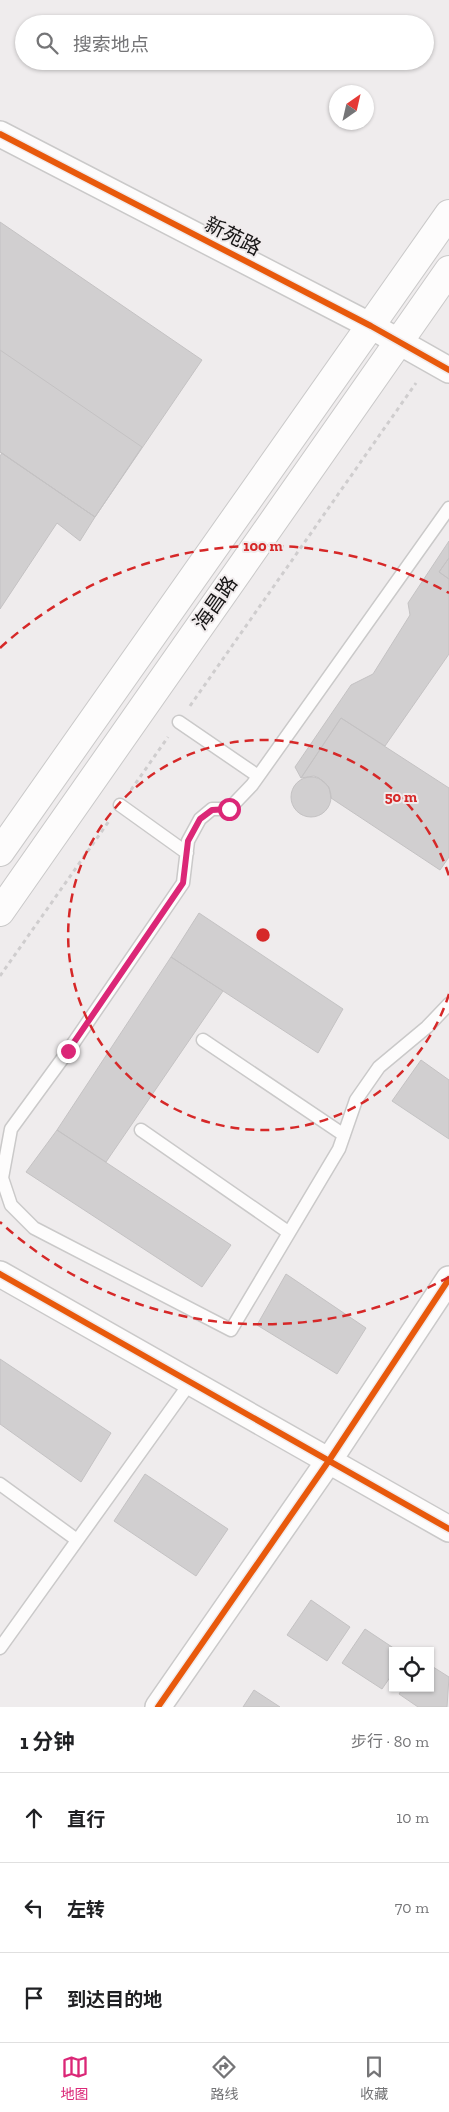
<!DOCTYPE html>
<html lang="zh">
<meta charset="utf-8">
<style>
:root{--surface:#fff;--page:#f6f6f6;--text:#202124;--muted:#757577;--line:#e0e0e0;--accent:#db2777}
body{margin:0;font-family:"Zilla Slab","Noto Sans SC",serif;background:var(--page);color:var(--text)}
.controls{position:absolute;right:15px;bottom:15px;display:grid;overflow:hidden;border-radius:0px;box-shadow:0 1px 4px #0004}
.controls button{width:45px;height:45px;display:grid;place-items:center;padding:0;border:0;border-bottom:1px solid var(--line);background:var(--surface);color:var(--text);font:25px sans-serif}
.compass{position:absolute;left:329px;top:85px;width:45px;height:45px;border-radius:50%;background:var(--surface);box-shadow:0 1px 4px #0004;rotate:34deg}
.stop{position:absolute;width:15px;height:15px;margin:-11px;border:4px solid #db2777;border-radius:50%;background:#fff}
.stop.end{background:#db2777;border-color:#fff;box-shadow:0 1px 5px #0008}
.list{margin:0;padding:0;list-style:none}
h2{display:flex;justify-content:space-between;align-items:center;height:65px;margin:0;padding:0 20px;font-size:21px}
h2 small{font-size:16px;font-weight:400;color:var(--muted)}
.list li{display:grid;grid-template-columns:32px 1fr auto;gap:15px;align-items:center;box-sizing:border-box;height:90px;padding:0 20px;border-top:1px solid var(--line)}
.list b{display:block;font-size:19px;white-space:nowrap}
.list em{font-size:16px;font-style:normal;color:var(--muted)}
.icon{flex:none;width:28px;height:28px;fill:none;stroke:currentColor;stroke-width:2;stroke-linecap:round;stroke-linejoin:round}
.map{position:relative;flex:none;width:449px;height:1707px;overflow:hidden}
.search{position:absolute;background:var(--surface);box-shadow:0 1px 4px #0004;left:15px;right:15px;top:15px;height:55px;display:flex;align-items:center;gap:12px;box-sizing:border-box;padding:0 18px;border-radius:28px;color:var(--muted);font-size:19px}
.sheet{height:335px;background:var(--surface)}
nav{display:flex;justify-content:space-around;align-items:center;box-sizing:border-box;height:70px;border-top:1px solid var(--line);background:var(--surface);font-size:14px;color:var(--muted)}
nav a{display:grid;justify-items:center;gap:2px}
nav .on{color:var(--accent)}
.map>svg:first-child{display:block}
.building{fill:#d1cfd0;stroke:#c4c2c3}
.lines{fill:none;stroke-linecap:round;stroke-linejoin:round}
.service-casing{stroke:#cac9c9;stroke-width:15}
.minor-casing{stroke:#cac9c9;stroke-width:28}
.primary-casing{stroke:#cac9c9;stroke-width:30}
.path{stroke:#cfcdce;stroke-width:3;stroke-dasharray:4 4;stroke-linecap:butt}
.service{stroke:#fdfcfc;stroke-width:12}
.minor{stroke:#fdfcfc;stroke-width:25}
.primary{stroke:#fdfcfc;stroke-width:28}
.cycleway-casing{stroke:#f0ebec;stroke-width:9}
.cycleway{stroke:#e8590c;stroke-width:6}
.route{stroke:#db2777;stroke-width:6}
.ring{fill:none;stroke:#d62828;stroke-width:2.5;stroke-dasharray:9 6}
.labels{text-anchor:middle;stroke-width:4;stroke-linejoin:round;paint-order:stroke}
.street-label{font-size:20px;fill:#161515;stroke:#f0ebec}
.centre{fill:#d62828;stroke:#f0ebec;stroke-width:2.5}
.ring-label{font-size:15px;text-anchor:middle;font-weight:bold;fill:#d62828;stroke:#f0ebec;stroke-width:4;stroke-linejoin:round;paint-order:stroke}
</style>
<div class="map">
<svg width="449" height="1707" viewBox="0 0 449 1707">
<rect width="100%" height="100%" fill="#efeced"/>
<path class="building" d="M0 222 202 360 95 517 0 452Z
M0 350 142 447 95 517 0 452Z
M2 453 95 517 80 541 57 523 0 609V456Z
M449 541V558L439 572 449 579V654L385 746 341 718 301 778 295 767 351 685 373 674 410 615 408 603Z
M449 558V579L439 572Z
M341 718 449 788V857L440 870 331 798 329 787 319 778 314 776 301 778Z
M291 797a20 20 0 1 1 40 0a20 20 0 1 1-40 0Z
M199 913 343 1009 318 1053 171 957Z
M171 957 223 991 106 1162 57 1130Z
M421 1060 449 1080V1139L392 1101Z
M57 1130 231 1245 202 1287 26 1172Z
M286 1274 366 1328 337 1374 257 1325Z
M0 1359 111 1433 81 1482 0 1424Z
M145 1474 228 1529 196 1576 114 1521Z
M311 1600 350 1627 327 1661 287 1635Z
M365 1629 398 1651H393V1673L382 1689 342 1663Z
M430 1665 449 1677 447 1707H418L399 1694 403 1688H430Z
M254 1690 280 1707H243Z"/>
<g class="lines">
<g class="service-casing">
<path id="service" d="M449 508 252 785 229 809H212L200 819 188 841 183 883 68 1051 11 1129 2 1178 11 1205 34 1228 231 1330 339 1149 356 1100 379 1067 427 1027 449 1004
M179 722 258 776
M120 805 187 853
M203 1040 344 1135
M141 1130 288 1232
M0 1484 77 1540
M0 1648 190 1383"/>
</g>
<g class="minor-casing">
<path id="minor" d="M0 134 371 326 449 370
M0 1274 449 1529
M158 1707 328 1462 449 1279"/>
</g>
<g class="primary-casing">
<path id="primary" d="M0 852 449 214
M0 912 449 270"/>
</g>
<path class="path" d="M190 706 416 383
M131 790 168 737
M0 976 109 821"/>
<use href="#service" class="service"/>
<use href="#minor" class="minor"/>
<use href="#primary" class="primary"/>
<g class="cycleway-casing">
<path id="cycleway" d="M0 134 371 326 449 370
M0 1274 449 1529
M158 1707 328 1462 449 1279"/>
</g>
<use href="#cycleway" class="cycleway"/>
</g>
<g class="lines">
<path class="route" d="M68 1051 183 883 188 841 200 819 212 810 229 809"/>
</g>
<g class="ring">
<path d="M449 994A195 195 0 1 1 449 876"/>
<path d="M449 1277A389 389 0 0 1 0 1222M0 648A389 389 0 0 1 449 593"/>
</g>
<g class="labels">
<g class="street-label">
<text transform="translate(233 236) rotate(27)" y="7">新苑路</text>
<text transform="translate(215 603) rotate(-55)" y="7">海昌路</text>
</g>
</g>
<circle cx="263" cy="935" r="8" class="centre"/>
<g class="ring-label">
<text x="263" y="551">100 m</text>
<text x="401" y="802">50 m</text>
</g>
</svg>
<div class="controls">
<button><svg class="icon" aria-label="locate" viewBox="0 0 24 24"><circle cx="12" cy="12" r="6"/><path d="M12 2v4M12 18v4M2 12h4M18 12h4"/></svg></button>
</div>
<svg class="compass" viewBox="-18 -18 36 36"><path d="M0-13l5 13h-10z" fill="#e53935"/><path d="M0 13l5-13h-10z" fill="#757577"/></svg>
<div class="stop" style="left:229px;top:809px"></div>
<div class="stop end" style="left:68px;top:1051px"></div>
<div class="search"><svg class="icon" aria-label="search" viewBox="0 0 24 24"><circle cx="10" cy="10" r="6"/><path d="M15 15l6 6"/></svg>搜索地点</div>
</div>
<section class="sheet">
<h2>1 分钟<small>步行 · 80 m</small></h2>
<ul class="list">
<li><svg class="icon" aria-label="ahead" viewBox="0 0 24 24"><path d="M12 20V5M6 11l6-6 6 6"/></svg><div><b>直行</b></div><em>10 m</em></li>
<li><svg class="icon" aria-label="left" viewBox="0 0 24 24"><path d="M17 20v-9H6M10 6l-5 5 5 5"/></svg><div><b>左转</b></div><em>70 m</em></li>
<li><svg class="icon" aria-label="arrive" viewBox="0 0 24 24"><path d="M6 21V4h12l-3 4 3 4H6"/></svg><div><b>到达目的地</b></div></li>
</ul>
</section>
<nav>
<a class="on"><svg class="icon" aria-label="map" viewBox="0 0 24 24"><path d="M3 6l6-2 6 2 6-2v14l-6 2-6-2-6 2zM9 4v14M15 6v14"/></svg>地图</a>
<a><svg class="icon" aria-label="directions" viewBox="0 0 24 24"><path d="M12 3l9 9-9 9-9-9zM9 14v-3h6M13 9l2 2-2 2"/></svg>路线</a>
<a><svg class="icon" aria-label="saved" viewBox="0 0 24 24"><path d="M7 4h10v16l-5-4-5 4z"/></svg>收藏</a>
</nav>
